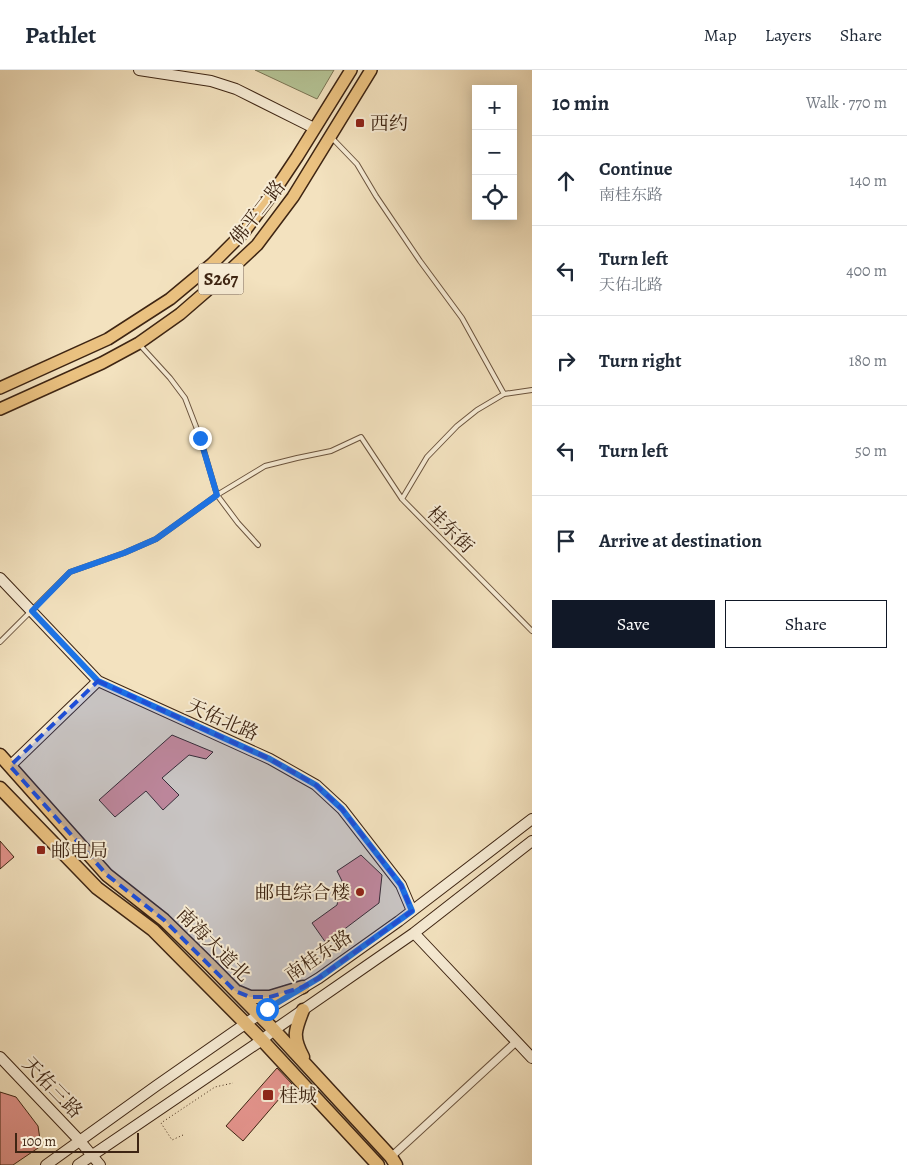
<!DOCTYPE html>
<meta charset="utf-8">
<style>
:root{--surface:#fff;--page:#f6f6f7;--text:#1f2937;--muted:#747a83;--line:#e0e1e3;--accent:#111827}
body{margin:0;font-family:Alegreya,"Noto Serif SC",serif;background:var(--page);color:var(--text)}
.controls{position:absolute;right:15px;top:15px;display:grid;overflow:hidden;border-radius:0px;box-shadow:0 2px 12px #0003}
.controls button{width:45px;height:45px;display:grid;place-items:center;padding:0;border:0;border-bottom:1px solid var(--line);background:var(--surface);color:var(--text);font:25px sans-serif}
.scale{position:absolute;left:15px;bottom:12px;width:124px;box-sizing:border-box;padding-left:5px;border:2px solid #3e2513;border-top:0;font-size:14px;line-height:18px;white-space:nowrap;color:#3e2513;-webkit-text-stroke:4px #f7ecd5;paint-order:stroke}
.stop{position:absolute;width:15px;height:15px;margin:-11px;border:4px solid #1a73e8;border-radius:50%;background:#fff}
.stop.end{background:#1a73e8;border-color:#fff;box-shadow:0 1px 5px #0008}
.list{margin:0;padding:0;list-style:none}
h2{display:flex;justify-content:space-between;align-items:center;height:65px;margin:0;padding:0 20px;font-size:21px}
h2 small{font-size:16px;font-weight:400;color:var(--muted)}
.list li{display:grid;grid-template-columns:32px 1fr auto;gap:15px;align-items:center;box-sizing:border-box;height:90px;padding:0 20px;border-top:1px solid var(--line)}
.list b{display:block;font-size:19px;white-space:nowrap}
.list p{margin:0;font-size:16px;white-space:nowrap;color:var(--muted)}
.list em{font-size:16px;font-style:normal;color:var(--muted)}
.actions{display:flex;gap:10px;padding:15px 20px}
.actions a{flex:1;padding:11px 0;border:1px solid var(--accent);border-radius:0px;text-align:center;font-size:18px;color:var(--accent)}
.actions .main{background:var(--accent);color:#fff}
.icon{flex:none;width:28px;height:28px;fill:none;stroke:currentColor;stroke-width:2;stroke-linecap:round;stroke-linejoin:round}
.map{position:relative;flex:none;width:532px;height:1095px;overflow:hidden}
header{display:flex;align-items:center;gap:30px;box-sizing:border-box;height:70px;padding:0 25px;background:var(--surface);border-bottom:1px solid var(--line)}
header strong{font-size:24px}
nav{display:flex;gap:28px;margin-inline-start:auto;font-size:18px}
main{display:flex}
aside{flex:1;background:var(--surface)}
.map>svg:first-child{display:block}
.green{fill:#b5c496;stroke:#7a7454}
.building{fill:#e4948d;stroke:#3e2513}
.lines{fill:none;stroke-linecap:round;stroke-linejoin:round}
.lane-casing{stroke:#6b543e;stroke-width:6}
.street-casing{stroke:#6b543e;stroke-width:9}
.secondary-casing{stroke:#3e2513;stroke-width:12}
.primary-casing{stroke:#3e2513;stroke-width:14}
.highway-casing{stroke:#3e2513;stroke-width:15}
.path{stroke:#3e2513;stroke-width:1;stroke-dasharray:1 2.5;stroke-linecap:butt}
.lane{stroke:#f7ecd5;stroke-width:4}
.street{stroke:#f7ecd5;stroke-width:7}
.secondary{stroke:#f7ecd5;stroke-width:10}
.primary{stroke:#eac180;stroke-width:11}
.highway{stroke:#eac180;stroke-width:12}
.route{stroke:#1a73e8;stroke-width:6}
.marked{fill:#1d4ed8;fill-opacity:0.2;stroke:#1d4ed8;stroke-width:4;stroke-dasharray:10 6;stroke-linejoin:round}
.poi-dot{fill:#8f2418;stroke:#f7ecd5;stroke-width:2}
.labels{text-anchor:middle;stroke-width:4;stroke-linejoin:round;paint-order:stroke}
.shield{fill:#f7ecd5;stroke:#76614d;stroke-width:1}
.shield-label{font-size:18px;font-weight:bold;fill:#3e2513}
.poi-label{font-size:19px;fill:#3e2513;stroke:#f7ecd5;text-anchor:start}
.street-label{font-size:19px;fill:#3e2513;stroke:#f7ecd5}
</style>
<header>
<strong>Pathlet</strong>
<nav><a>Map</a><a>Layers</a><a>Share</a></nav>
</header>
<main>
<div class="map">
<svg width="532" height="1095" viewBox="0 0 532 1095">
<rect width="100%" height="100%" fill="#f3e2bf"/>
<filter id="stains"><feTurbulence type="fractalNoise" baseFrequency=".004" numOctaves="4"/><feColorMatrix values="0 0 0 0 .2 0 0 0 0 .09 0 0 0 0 .02 0 0 0 .5 -.17"/></filter>
<radialGradient id="worn" r=".72"><stop offset=".6" stop-color="#630" stop-opacity="0"/><stop offset="1" stop-color="#630" stop-opacity=".3"/></radialGradient>
<path class="green" d="M255 0H334L317 29Z"/>
<path class="building" d="M172 665 213 682 206 689 189 685 162 708 179 725 163 740 146 721 115 747 99 730Z
M0 771 14 787 0 799Z
M361 785 382 805 379 833 326 873 312 853 337 835 342 811 337 801Z
M277 998 292 1014 243 1071 226 1056Z
M0 1022 16 1027 38 1056 41 1076 13 1095H0Z"/>
<g class="lines">
<g class="lane-casing">
<path id="lane" d="M332 68 357 94 376 126 420 191 462 248 504 324
M139 274 170 308 185 328 200 367 217 425 238 453 258 475
M402 429 427 387 457 356 477 340 504 324 532 320
M0 572 70 502 124 483 156 469 217 425 265 396 297 388 331 381 361 367 402 429 532 561"/>
</g>
<g class="street-casing">
<path id="street" d="M391 1087 517 971"/>
</g>
<g class="secondary-casing">
<path id="secondary" d="M139 0 211 11 236 19 314 58
M0 508 98 611 270 689 316 715 342 739 401 815 412 841
M10 696 98 611
M414 863 532 988
M0 987 79 1070 100 1095
M46 1095 156 1016 258 945 319 908 399 851 532 749
M78 1095 262 970 274 960 414 863 532 771"/>
</g>
<g class="primary-casing">
<path id="primary" d="M0 318 108 269 170 229 212 194 244 162 273 123 297 87 351 0
M0 339 102 293 139 273 180 244 225 205 257 175 293 127 371 0"/>
</g>
<g class="highway-casing">
<path id="highway" d="M0 685 107 805 164 850 210 895 274 960 391 1087 396 1095
M0 718 97 818 153 860 262 970 378 1095
M238 922 250 927H270L303 917
M303 987C292 967 295 960 303 940"/>
</g>
<path class="path" d="M183 1065 172 1070 161 1053 215 1017 233 1013"/>
<use href="#lane" class="lane"/>
<use href="#street" class="street"/>
<use href="#secondary" class="secondary"/>
<use href="#primary" class="primary"/>
<use href="#highway" class="highway"/>
</g>
<g class="lines">
<path class="route" d="M200 368 217 425 156 469 124 483 70 502 32 541 98 611 270 689 316 715 342 739 401 815 412 841 319 908 267 939"/>
</g>
<path class="marked" d="M98 611 270 689 316 715 342 739 401 815 412 841 319 908 303 917 270 927H250L235 921 164 850 107 805 10 696Z"/>
<g class="poi-dot">
<rect x="355" y="48" width="10" height="10" rx="2.5"/>
<rect x="36" y="775" width="10" height="10" rx="2.5"/>
<circle cx="360" cy="822" r="5"/>
<rect x="262" y="1019" width="12" height="12" rx="2.5"/>
</g>
<g class="labels">
<rect class="shield" x="198.5" y="193.5" width="45" height="31" rx="4"/>
<g class="shield-label">
<text x="221" y="215">S267</text>
</g>
<g class="poi-label">
<text x="370" y="60">西约</text>
<text x="51" y="787">邮电局</text>
<text x="350" y="829" text-anchor="end">邮电综合楼</text>
<text x="279" y="1032">桂城</text>
</g>
<g class="street-label">
<text transform="translate(257 142) rotate(-52)" y="7">佛平二路</text>
<text transform="translate(451 459) rotate(45)" y="7">桂东街</text>
<text transform="translate(223 649) rotate(24)" y="7">天佑北路</text>
<text transform="translate(214 874) rotate(45)" y="7">南海大道北</text>
<text transform="translate(318 885) rotate(-34)" y="7">南桂东路</text>
<text transform="translate(53 1017) rotate(46)" y="7">天佑三路</text>
</g>
</g>
<rect width="100%" height="100%" filter="url(#stains)"/>
<rect width="100%" height="100%" fill="url(#worn)"/>
</svg>
<div class="controls">
<button>+</button>
<button>−</button>
<button><svg class="icon" aria-label="locate" viewBox="0 0 24 24"><circle cx="12" cy="12" r="6"/><path d="M12 2v4M12 18v4M2 12h4M18 12h4"/></svg></button>
</div>
<div class="scale">100 m</div>
<div class="stop" style="left:267px;top:939px"></div>
<div class="stop end" style="left:200px;top:368px"></div>
</div>
<aside>
<h2>10 min<small>Walk · 770 m</small></h2>
<ul class="list">
<li><svg class="icon" aria-label="ahead" viewBox="0 0 24 24"><path d="M12 20V5M6 11l6-6 6 6"/></svg><div><b>Continue</b><p>南桂东路</p></div><em>140 m</em></li>
<li><svg class="icon" aria-label="left" viewBox="0 0 24 24"><path d="M17 20v-9H6M10 6l-5 5 5 5"/></svg><div><b>Turn left</b><p>天佑北路</p></div><em>400 m</em></li>
<li><svg class="icon" aria-label="right" viewBox="0 0 24 24"><path d="M7 20v-9h11M14 6l5 5-5 5"/></svg><div><b>Turn right</b></div><em>180 m</em></li>
<li><svg class="icon" aria-label="left" viewBox="0 0 24 24"><path d="M17 20v-9H6M10 6l-5 5 5 5"/></svg><div><b>Turn left</b></div><em>50 m</em></li>
<li><svg class="icon" aria-label="arrive" viewBox="0 0 24 24"><path d="M6 21V4h12l-3 4 3 4H6"/></svg><div><b>Arrive at destination</b></div></li>
</ul>
<div class="actions"><a class="main">Save</a><a>Share</a></div>
</aside>
</main>
